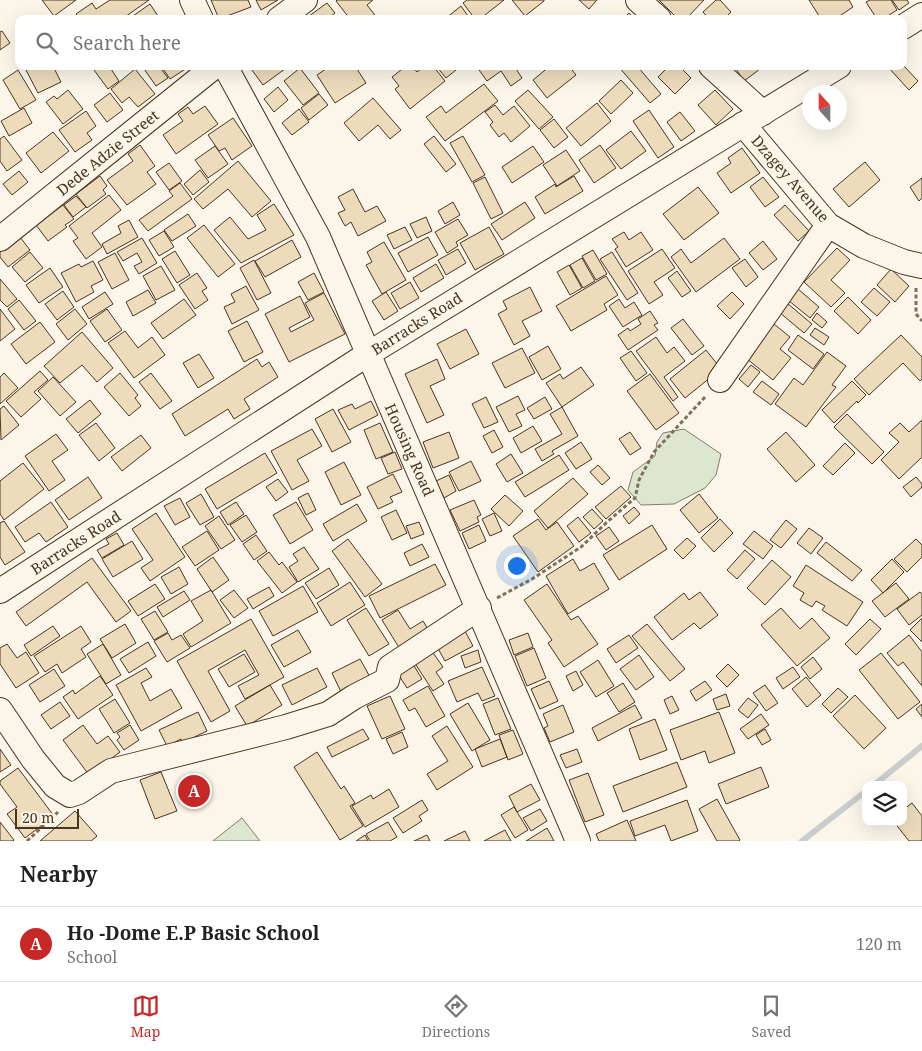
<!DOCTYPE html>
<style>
:root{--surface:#fff;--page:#f2f2f2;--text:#222;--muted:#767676;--line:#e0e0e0;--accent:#c62828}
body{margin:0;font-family:"Noto Serif",serif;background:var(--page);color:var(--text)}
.controls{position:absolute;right:15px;bottom:15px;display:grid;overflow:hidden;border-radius:10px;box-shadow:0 5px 20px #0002}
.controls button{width:45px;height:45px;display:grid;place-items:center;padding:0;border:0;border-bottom:1px solid var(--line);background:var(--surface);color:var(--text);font:25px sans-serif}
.compass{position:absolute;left:802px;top:85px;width:45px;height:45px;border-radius:50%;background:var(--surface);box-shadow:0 5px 20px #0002;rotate:339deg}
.scale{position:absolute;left:15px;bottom:12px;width:64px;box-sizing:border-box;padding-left:5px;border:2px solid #4a3520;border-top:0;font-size:14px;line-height:18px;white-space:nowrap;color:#4a3520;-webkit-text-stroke:4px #fbf6e9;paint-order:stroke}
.you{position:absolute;left:516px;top:565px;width:18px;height:18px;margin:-12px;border:4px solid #fff;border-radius:50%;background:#1a73e8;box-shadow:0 0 0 8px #1a73e833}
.badge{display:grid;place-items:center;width:32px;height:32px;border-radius:50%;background:var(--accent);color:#fff;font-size:16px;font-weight:700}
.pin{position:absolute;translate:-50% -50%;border:2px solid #fff;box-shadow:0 1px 5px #0006}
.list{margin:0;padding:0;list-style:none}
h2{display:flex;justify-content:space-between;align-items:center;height:65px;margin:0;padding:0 20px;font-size:21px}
h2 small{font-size:16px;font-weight:400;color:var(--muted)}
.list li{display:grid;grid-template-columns:32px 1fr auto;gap:15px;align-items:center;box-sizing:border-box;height:75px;padding:0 20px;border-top:1px solid var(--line)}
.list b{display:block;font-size:19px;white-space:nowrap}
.list p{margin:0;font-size:16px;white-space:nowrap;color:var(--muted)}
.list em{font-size:16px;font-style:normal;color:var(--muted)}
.icon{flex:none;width:28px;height:28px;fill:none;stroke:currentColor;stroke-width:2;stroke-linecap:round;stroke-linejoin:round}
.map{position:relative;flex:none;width:922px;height:841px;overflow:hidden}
.search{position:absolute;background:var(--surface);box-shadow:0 5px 20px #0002;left:15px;right:15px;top:15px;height:55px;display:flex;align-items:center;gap:12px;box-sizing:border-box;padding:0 18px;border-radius:10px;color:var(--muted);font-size:19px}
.sheet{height:140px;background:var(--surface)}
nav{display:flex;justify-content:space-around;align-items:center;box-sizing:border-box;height:70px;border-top:1px solid var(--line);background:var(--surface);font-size:14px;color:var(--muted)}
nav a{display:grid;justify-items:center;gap:2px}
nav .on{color:var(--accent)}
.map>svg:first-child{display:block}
.green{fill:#dce7d0;stroke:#887966}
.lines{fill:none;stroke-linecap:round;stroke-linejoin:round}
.stream{stroke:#c9cecd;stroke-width:6}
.building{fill:#ecdcbc;stroke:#4a3520}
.minor-casing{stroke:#4a3520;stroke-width:26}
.path{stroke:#7f6f5c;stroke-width:3;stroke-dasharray:4 2.5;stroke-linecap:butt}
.minor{stroke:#fbf6e9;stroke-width:24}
.labels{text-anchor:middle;stroke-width:4;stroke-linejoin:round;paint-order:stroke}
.street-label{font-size:15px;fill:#4a3520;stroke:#fbf6e9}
</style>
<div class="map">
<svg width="922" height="841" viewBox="0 0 922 841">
<rect width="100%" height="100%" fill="#fbf6e9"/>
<path class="green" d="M684 429 721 454 716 475 705 488 674 504 641 505 628 490 633 472 655 456 657 442 663 433Z
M242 818 260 841H213Z"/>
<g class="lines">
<path class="stream" d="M874 785 922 746
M802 841 866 791"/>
</g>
<path class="building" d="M42 0H76L54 16Z
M110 0H149L122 19H80L76 14 92 3 96 9Z
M211 0H248L251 7 219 19Z
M256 0H278L261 10Z
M337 0H373L367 5 378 19H350L336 1Z
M467 0H504L480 19H475L463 3Z
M512 0H544V1L525 16Z
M579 0H597L589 9Z
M659 0H704L686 19H678Z
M716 0H720L731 12 724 19H709L703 12Z
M809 0H849L853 7 835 19H821Z
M870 0H891L897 10 883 19H877L866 2Z
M892 0H907L909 3 899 10Z
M327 3 335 13 327 19H305Z
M150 4 160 19H130V18Z
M461 6 470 19H445Z
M629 13 634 19H623Z
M2 31 10 43 0 50V32Z
M903 65 918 81 909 90 888 67 903 66Z
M32 66H53L61 82 38 93 26 70Z
M91 66H109L119 81 108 89Z
M142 66H159L168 78 156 86Z
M161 66H190L170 79Z
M249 66H289L263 85Z
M330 66H355L366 83 335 103 317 75Z
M406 66H412L417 72 424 66H433L445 81 410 109 395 89 399 86 392 77Z
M436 66H461L446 78Z
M484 66H514L522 78 511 86 501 71 487 81 479 70Z
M550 66H569L576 75 547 98 533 80Z
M618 66H637L661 94 650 103Z
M660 66H679L691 78 675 94 658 77 665 70Z
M734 66H764L744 81Z
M300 68 319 93 303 105 284 81Z
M135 69 155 94 138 107 129 97 122 103 111 89Z
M18 70 36 100 20 109 3 80Z
M621 80 633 93 611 114 599 101Z
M484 84 498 101 445 141 426 117 441 106 446 113Z
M278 87 288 100 274 112 264 99Z
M68 90 83 109 63 124 46 102 54 96 57 99Z
M528 90 553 117 539 129 515 101Z
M715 90 733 109 716 125 698 105Z
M110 93 123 110 107 122 94 105Z
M319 94 328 105 309 120 301 108Z
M373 98 401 130 390 139 378 125 359 141 344 123Z
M597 103 611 121 581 146 566 128Z
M495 105 503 115 514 106 530 126 511 142 504 133 499 137 490 125 493 122 485 112Z
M205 106 218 124 176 154 163 135 183 121 178 114 188 107 193 114Z
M24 108 32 123 9 136 1 121Z
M299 109 309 122 292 135 282 123Z
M649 110 674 147 658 158 633 121Z
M86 111 96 126 87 133 92 140 75 152 59 130Z
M680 112 695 131 681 141 667 122Z
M233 118 252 146 232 160 225 148 219 151 208 135Z
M554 119 568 137 554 148 540 130Z
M631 131 646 151 621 169 606 150Z
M53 132 69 151 41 173 26 153Z
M4 136 22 160 7 171 0 161V139Z
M434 136 456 164 446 172 424 144Z
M463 136 485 175 472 182 450 143Z
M140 145 155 166 147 172 156 184 127 205 107 180 133 161 128 154Z
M600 145 616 168 594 183 579 160Z
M215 146 228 164 208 178 195 160Z
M533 146 544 162 512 183 502 167Z
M742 148 760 173 731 193 717 173 731 163 728 158Z
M566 150 580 171 557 186 543 165Z
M238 161 271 201 252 217 228 189 203 209 194 199Z
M865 162 880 180 849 207 833 189Z
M169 163 182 181 169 190 156 172Z
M200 170 209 182 193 195 184 184Z
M19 171 28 182 12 195 3 184Z
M100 176 107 186 103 190 106 194 87 208 76 194Z
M574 176 583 191 545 214 535 197 555 184 556 187Z
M485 177 503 213 491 219 473 183Z
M763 177 779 197 765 207 750 187Z
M922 178V198L919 201 910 187Z
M180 183 192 199 148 231 139 220 173 196 169 191Z
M698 187 719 213 684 240 663 214Z
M353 189 365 212 377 206 386 221 358 236 351 222 345 226 338 213 345 210 338 197Z
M109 195 121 210 92 233 102 247 86 259 73 241 78 238 69 226Z
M76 196 86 207 73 217 64 205Z
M453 202 460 215 445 224 438 211Z
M525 202 535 218 502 240 491 224Z
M274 204 294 235 241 263 214 230 230 217 248 239 266 230 257 215Z
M63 205 74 219 65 225 67 227 48 241 36 225Z
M785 205 809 231 798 241 774 215Z
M188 214 196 226 172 241 164 230Z
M426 217 432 231 417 238 410 224Z
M458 219 468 235 456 242 458 246 447 253 435 232Z
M129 220 138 237 107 254 102 244 121 233 118 226Z
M204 225 235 264 218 277 187 238Z
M405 227 412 240 394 249 387 235Z
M489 227 504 254 475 270 460 243Z
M164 231 174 247 159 256 149 240Z
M624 232 629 240 641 232 653 250 626 267 615 249 618 247 612 239Z
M20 237 30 250 8 267 0 257V252Z
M428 237 438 255 408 272 398 253Z
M142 238 157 263 139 274 134 266 142 262 137 253 123 261 117 252Z
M724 238 740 259 696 292 671 257 681 249 691 263Z
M292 240 301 257 265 277 255 261Z
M763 241 777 259 763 270 749 253Z
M384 242 406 280 382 294 366 265 372 262 367 252Z
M837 248 850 260 831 280 845 293 831 307 804 282Z
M458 249 466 263 446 275 438 260Z
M662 249 675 268 654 282 663 295 649 304 628 271Z
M593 250 607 274 596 280 582 256Z
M175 251 190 275 177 283 162 259Z
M30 252 43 268 25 282 12 267Z
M612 252 638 293 627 300 600 259Z
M115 253 129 280 112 289 98 262Z
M582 258 595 281 583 288 570 265Z
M745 259 758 277 746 287 732 268Z
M254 260 271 293 257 300 240 268Z
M93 261 103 280 91 286 94 292 76 302 61 273 79 264 81 267Z
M436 264 444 278 421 292 413 278Z
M569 265 582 288 570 295 557 272Z
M161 266 175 290 156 300 143 276Z
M50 268 63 287 39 303 26 285Z
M891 269 909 286 895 302 877 285Z
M677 271 691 291 682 297 668 278Z
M197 273 207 288 202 291 208 300 195 309 179 285Z
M314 273 324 292 308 300 298 282Z
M606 276 618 295 604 304 607 310 571 331 556 306Z
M0 279 17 299 7 307 0 300Z
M410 282 419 298 400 309 391 293Z
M246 286 259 310 232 324 224 307 235 302 231 294Z
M530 287 542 311 522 321 530 336 514 345 498 314 507 309 503 301Z
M874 288 890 302 877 316 861 302Z
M798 289 819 307 810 318 788 300Z
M148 290 156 303 133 316 126 302Z
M63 291 74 307 57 320 45 304Z
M105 292 113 304 89 319 82 307Z
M386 292 398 311 384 320 372 301Z
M732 292 744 304 730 319 717 306Z
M324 293 345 334 289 362 265 314 300 296 310 317 289 328 291 332 314 320 305 303Z
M848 297 871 320 858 334 834 311Z
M184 299 196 315 163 339 151 323Z
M619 299 625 308 634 302 642 315 623 327 609 306Z
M19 300 36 321 24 330 8 309Z
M787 303 812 324 804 333 779 312Z
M0 309 15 329 0 341Z
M75 309 87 324 68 340 56 324Z
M107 309 122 330 105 342 90 321Z
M650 311 658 323 654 325 658 330 628 350 618 335 628 328 630 331 641 324 638 319Z
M817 313 827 322 822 328 812 320Z
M683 319 704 346 692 355 671 328Z
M247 321 263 352 244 362 228 331Z
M40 322 55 342 26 364 11 344Z
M774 324 790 337 780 349 791 358 773 380 746 358Z
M815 328 829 337 824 345 810 335Z
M466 329 479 354 450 369 437 344Z
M125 331 138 348 152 337 165 355 134 378 108 343Z
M82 332 113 368 97 382 82 365 60 383 44 366Z
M798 335 824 354 813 369 788 350Z
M901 335 922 357V379L920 381 903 363 869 395 854 379Z
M656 337 667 353 674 347 685 361 664 377 678 397 673 401 636 351Z
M548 346 561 369 542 380 529 357Z
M522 348 535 373 505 388 492 363Z
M706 350 721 369 685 398 670 379Z
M631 351 647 373 636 381 620 358Z
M827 352 846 366 832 385 836 387 806 427 775 404 794 378 803 385Z
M199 354 214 378 198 388 183 363Z
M257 359 262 367 269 362 278 377 244 399 250 409 234 419 228 409 185 436 172 414Z
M437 359 445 379 430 386 444 415 427 423 405 374Z
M751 365 760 372 748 387 739 379Z
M581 367 594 385 562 407 546 383 560 374 563 379Z
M40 371 48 380 34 392 41 399 21 417 6 401Z
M4 373 18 388 0 404V377Z
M120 373 138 395 135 398 141 406 129 416 104 387Z
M151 373 172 401 160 409 139 382Z
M650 374 679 413 656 430 627 391Z
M53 377 76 402 60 416 38 391Z
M762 381 779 394 771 405 753 392Z
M852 381 866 395 858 403 857 401 834 423 822 410Z
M518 396 525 410 516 414 522 426 509 432 496 407Z
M486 397 498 422 484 428 472 404Z
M545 397 552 409 534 419 527 408Z
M90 400 101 414 78 433 66 419Z
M371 401 378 415 349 430 338 410 352 404 355 409Z
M4 406 19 425 1 440 0 409Z
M562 407 578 436 552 451 554 454 542 461 535 449 562 434 550 414Z
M333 409 351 442 332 452 315 419Z
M847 414 884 452 872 464 834 427Z
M922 420V457L899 479 881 460 899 442 889 433 900 423 909 432Z
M96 423 115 448 99 461 79 435Z
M380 423 393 452 376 459 364 430Z
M533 426 542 441 521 453 513 438Z
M312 429 322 446 297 460 309 481 292 490 271 451Z
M494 430 503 447 492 453 483 436Z
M449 432 459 458 433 468 423 442Z
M630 432 641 448 630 455 619 439Z
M786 432 815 465 796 482 767 449Z
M56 434 68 450 52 461 65 480 49 491 25 456Z
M141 435 151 448 122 471 111 457Z
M581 442 592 459 576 469 565 453Z
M845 443 855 453 833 475 823 466Z
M395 452 402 469 388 474 381 458Z
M265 453 277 473 217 509 205 489Z
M511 454 523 473 507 482 496 464Z
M559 455 569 470 525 497 515 482Z
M471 461 481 481 459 491 449 472Z
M344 462 361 495 341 505 325 472Z
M23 463 44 489 4 520 0 514V481Z
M598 465 610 478 602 485 590 472Z
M393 474 402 492 390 497 393 502 378 509 367 487Z
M449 475 456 491 444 498 436 481Z
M88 477 102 498 69 520 55 500Z
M916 477 922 484V487L911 497 903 487Z
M573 478 588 494 548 528 534 511Z
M278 479 288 492 276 501 266 487Z
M621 486 631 497 606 519 595 507Z
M308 493 316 510 306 515 298 498Z
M201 494 214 517 200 525 186 503Z
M699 494 718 518 699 533 680 510Z
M505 495 523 511 509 526 491 509Z
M180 498 190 517 175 525 164 506Z
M474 500 481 515 477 517 479 522 460 531 450 510Z
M51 502 68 527 46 542 39 533 25 542 15 527Z
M236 502 244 514 228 525 220 512Z
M296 502 313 530 290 544 273 515Z
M357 504 367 521 333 541 323 524Z
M634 507 640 514 629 524 623 516Z
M592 509 603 521 594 529 583 517Z
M396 510 407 533 392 540 381 517Z
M156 513 185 557 150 581 141 568 153 560 132 529Z
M494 513 502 531 490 536 482 519Z
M246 515 257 532 242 542 230 525Z
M219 516 235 540 221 549 205 526Z
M578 517 591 533 579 542 567 526Z
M538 519 546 530 557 522 574 546 538 572 513 536Z
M720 519 733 533 714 552 701 538Z
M786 520 797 529 781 548 770 540Z
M4 521 25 552 5 565 0 557V523Z
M419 522 424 534 411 539 406 526Z
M479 525 486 541 469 549 462 533Z
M652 525 667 549 619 580 603 555Z
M609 527 619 541 606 550 596 536Z
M809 528 823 538 811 554 797 543Z
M207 531 219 550 195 566 182 547Z
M754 531 773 546 763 559 743 544Z
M117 533 124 545 102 558 97 550 109 544 106 539Z
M256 535 267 551 254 560 243 544Z
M687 538 696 546 683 559 674 550Z
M348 539 382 584 365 597 332 551Z
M916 539 922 545V557L907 572 894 559Z
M132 541 143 559 113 577 102 559Z
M826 542 862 570 852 581 817 553Z
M422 544 429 557 410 566 404 553Z
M304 547 319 569 298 582 289 567 298 561 293 554Z
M745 550 755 559 737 579 727 570Z
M269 552 279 565 282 562 297 582 282 593 257 561Z
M213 557 229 580 212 592 197 569Z
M92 558 131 611 116 622 87 582 26 626 16 612Z
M573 559 580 571 594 563 609 589 568 614 546 576Z
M892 559 904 572 883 593 871 580Z
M772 560 791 577 765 605 747 588Z
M435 564 446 585 380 618 369 596Z
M806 565 863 602 847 626 822 610 825 606 816 601 812 607 800 600 804 593 793 586Z
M179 567 188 584 171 594 161 577Z
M329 568 339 585 316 599 305 583Z
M350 582 365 605 331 626 317 603Z
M896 583 909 599 885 617 872 601Z
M155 584 165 599 138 616 128 601Z
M547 584 571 620 578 616 598 644 564 667 548 643 552 640 524 600Z
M303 586 318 612 273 636 259 611Z
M269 587 274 596 253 609 247 599Z
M211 590 231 623 191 647 183 634 203 621 191 601Z
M234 590 248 608 234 618 220 600Z
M184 591 190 600 163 617 157 607Z
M700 592 718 615 700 629 694 623 672 640 654 617 684 593 689 600Z
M920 592 922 594V615L909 625 897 609Z
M366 608 389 644 369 656 347 620Z
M781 608 800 629 812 618 830 638 797 666 761 625Z
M398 610 410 629 423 621 432 636 403 654 382 620Z
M155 611 168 632 154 640 141 619Z
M922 618V642L910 630Z
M251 619 284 677 245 699 238 686 259 675 245 650 208 671 230 711 211 722 177 661Z
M870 619 881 629 856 655 845 644Z
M125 624 136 643 112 658 100 639Z
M647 624 685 669 670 681 632 636Z
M53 626 60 636 31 656 24 645Z
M81 626 91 642 81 649 86 657 62 673 57 664 45 672 34 656Z
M298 630 311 652 284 667 271 645Z
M465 631 473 646 445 661 436 645Z
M168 633 172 640 181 635 190 648 167 662 154 641Z
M528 633 533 647 514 655 509 640Z
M629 635 638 648 616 663 607 649Z
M909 635 922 652V686L903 662 898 666 887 653Z
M148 642 156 656 129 673 120 659Z
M7 644 17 658 26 652 39 673 16 688 0 664V648Z
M103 644 121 675 106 684 87 654Z
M429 647 443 667 436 672 444 684 433 691 412 659Z
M534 648 546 678 527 686 515 656Z
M478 650 481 662 465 668 461 656Z
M881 653 920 702 898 719 859 670Z
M244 654 255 672 229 687 218 669Z
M639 655 654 677 636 690 620 669Z
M813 657 822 669 810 679 801 667Z
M360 659 370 677 341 692 332 673Z
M598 660 614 686 596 697 580 672Z
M411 661 422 679 407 688 396 671Z
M728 664 739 675 727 687 716 676Z
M482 667 495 696 482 701 478 693 457 702 448 681Z
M793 667 800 677 783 689 776 678Z
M146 668 152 677 141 683 150 701 171 689 182 708 141 731 116 685Z
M317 668 327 687 292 705 282 685Z
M54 669 65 686 40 702 29 685Z
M576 671 583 685 573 691 566 676Z
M100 676 113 695 78 719 63 697 73 690 75 694Z
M806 677 821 695 807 707 792 689Z
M549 681 558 701 540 709 531 689Z
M705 681 712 690 696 701 690 691Z
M623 683 635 702 619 712 607 693Z
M270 685 282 705 247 726 235 706Z
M765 685 778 703 766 711 753 693Z
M428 686 445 716 426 727 415 708 409 711 403 700Z
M838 688 848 697 831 713 822 704Z
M726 694 730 706 717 710 713 699Z
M855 695 886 728 864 749 833 716Z
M390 696 405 729 382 739 367 706Z
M672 696 679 710 670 714 664 700Z
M498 698 511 729 495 735 483 704Z
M748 698 758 705 748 718 738 710Z
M115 699 130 723 114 733 99 709Z
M60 702 70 716 51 729 41 715Z
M468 703 490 740 472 751 450 714Z
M922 704V717L916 709Z
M563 705 574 732 550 742 544 728 548 726 543 714Z
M635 705 642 718 598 741 592 728Z
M198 712 207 731 182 743 181 739 167 746 159 730Z
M719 712 735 753 709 763 705 751 681 760 670 730Z
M761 714 769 725 748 739 740 729Z
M655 719 667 750 640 760 629 729Z
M83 725 97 744 108 736 120 752 89 775 63 740Z
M130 725 139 740 124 750 117 740 120 737 117 733Z
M447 726 473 767 437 790 427 774 448 761 432 736Z
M363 729 369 739 332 757 327 747Z
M765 729 771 740 762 745 756 735Z
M513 730 523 754 508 760 499 735Z
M402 732 408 747 393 754 386 739Z
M500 739 507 757 482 767 475 749Z
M0 749 11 765 0 772Z
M577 749 582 762 566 768 560 755Z
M317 752 341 789 344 786 355 803 350 806 363 826 340 840 294 767Z
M677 762 687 787 623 812 613 786Z
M761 767 769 787 726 804 718 784Z
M18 768 54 816 25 838 7 814 17 807 0 784V781Z
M161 772 177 811 155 819 140 780Z
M588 773 604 815 585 822 569 780Z
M531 784 540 800 517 812 509 796Z
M389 789 399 807 365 827 352 806 371 795 373 799Z
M717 799 740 840 739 841H717L699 809Z
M422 800 428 810 419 816 422 821 403 833 393 818Z
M687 800 698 831 671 841 665 825 635 836 630 821Z
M912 803 922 816V841H909L894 822H903V810Z
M514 807 528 830 515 838 501 815Z
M540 809 547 821 531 831 523 818Z
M75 811 97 836 91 841H40Z
M627 820 636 841H599L596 834Z
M0 822 14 840 13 841H0Z
M388 822 397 837 390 841H370L366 834Z
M547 828 554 841H526Z
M505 830 511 841H484Z
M465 831 470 841H444Z
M365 835 368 841H356Z
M427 835 430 841H414Z"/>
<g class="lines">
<g class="minor-casing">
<path id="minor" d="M192 0 201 19
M638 0 659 19
M279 19 305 0
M903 27 922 15
M225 66 318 237 578 841
M711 66 763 113
M743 124 828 225 864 246 904 262 922 266
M0 239 215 66
M720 380 828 225
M0 591 368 354 839 66
M0 710 33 759 55 786 70 795 79 792 111 771 286 727 328 714 354 697 387 680 390 667 479 608"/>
</g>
<path class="path" d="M916 288V314L922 321
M497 598 532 579 581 547 607 522 635 498 639 480 654 452 706 396
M27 841 58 812"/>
<use href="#minor" class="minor"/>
</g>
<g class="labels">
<g class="street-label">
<text transform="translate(108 153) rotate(-39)" y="5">Dede Adzie Street</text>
<text transform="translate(790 179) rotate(49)" y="5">Dzagey Avenue</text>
<text transform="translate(417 324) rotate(-32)" y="5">Barracks Road</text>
<text transform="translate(409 450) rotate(66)" y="5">Housing Road</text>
<text transform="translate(76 543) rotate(-33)" y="5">Barracks Road</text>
</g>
</g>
</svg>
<div class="controls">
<button><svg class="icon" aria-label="layers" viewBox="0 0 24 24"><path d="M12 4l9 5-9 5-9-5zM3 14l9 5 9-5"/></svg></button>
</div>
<svg class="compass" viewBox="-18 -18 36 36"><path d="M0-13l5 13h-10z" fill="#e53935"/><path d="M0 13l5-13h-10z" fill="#767676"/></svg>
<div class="scale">20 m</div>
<div class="you"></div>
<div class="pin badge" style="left:194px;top:791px">A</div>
<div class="search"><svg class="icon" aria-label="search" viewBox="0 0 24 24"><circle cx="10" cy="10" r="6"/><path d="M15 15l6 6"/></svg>Search here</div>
</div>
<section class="sheet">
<h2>Nearby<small></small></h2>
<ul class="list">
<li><span class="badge">A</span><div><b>Ho -Dome E.P Basic School</b><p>School</p></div><em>120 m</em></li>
</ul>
</section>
<nav>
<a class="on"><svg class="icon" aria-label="map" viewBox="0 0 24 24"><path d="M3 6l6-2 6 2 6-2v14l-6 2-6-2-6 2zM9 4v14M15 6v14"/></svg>Map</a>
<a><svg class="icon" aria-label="directions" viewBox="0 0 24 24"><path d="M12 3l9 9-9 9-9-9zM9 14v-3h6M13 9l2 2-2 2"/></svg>Directions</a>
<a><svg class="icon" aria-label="saved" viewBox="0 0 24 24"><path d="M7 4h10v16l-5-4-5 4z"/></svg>Saved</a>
</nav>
